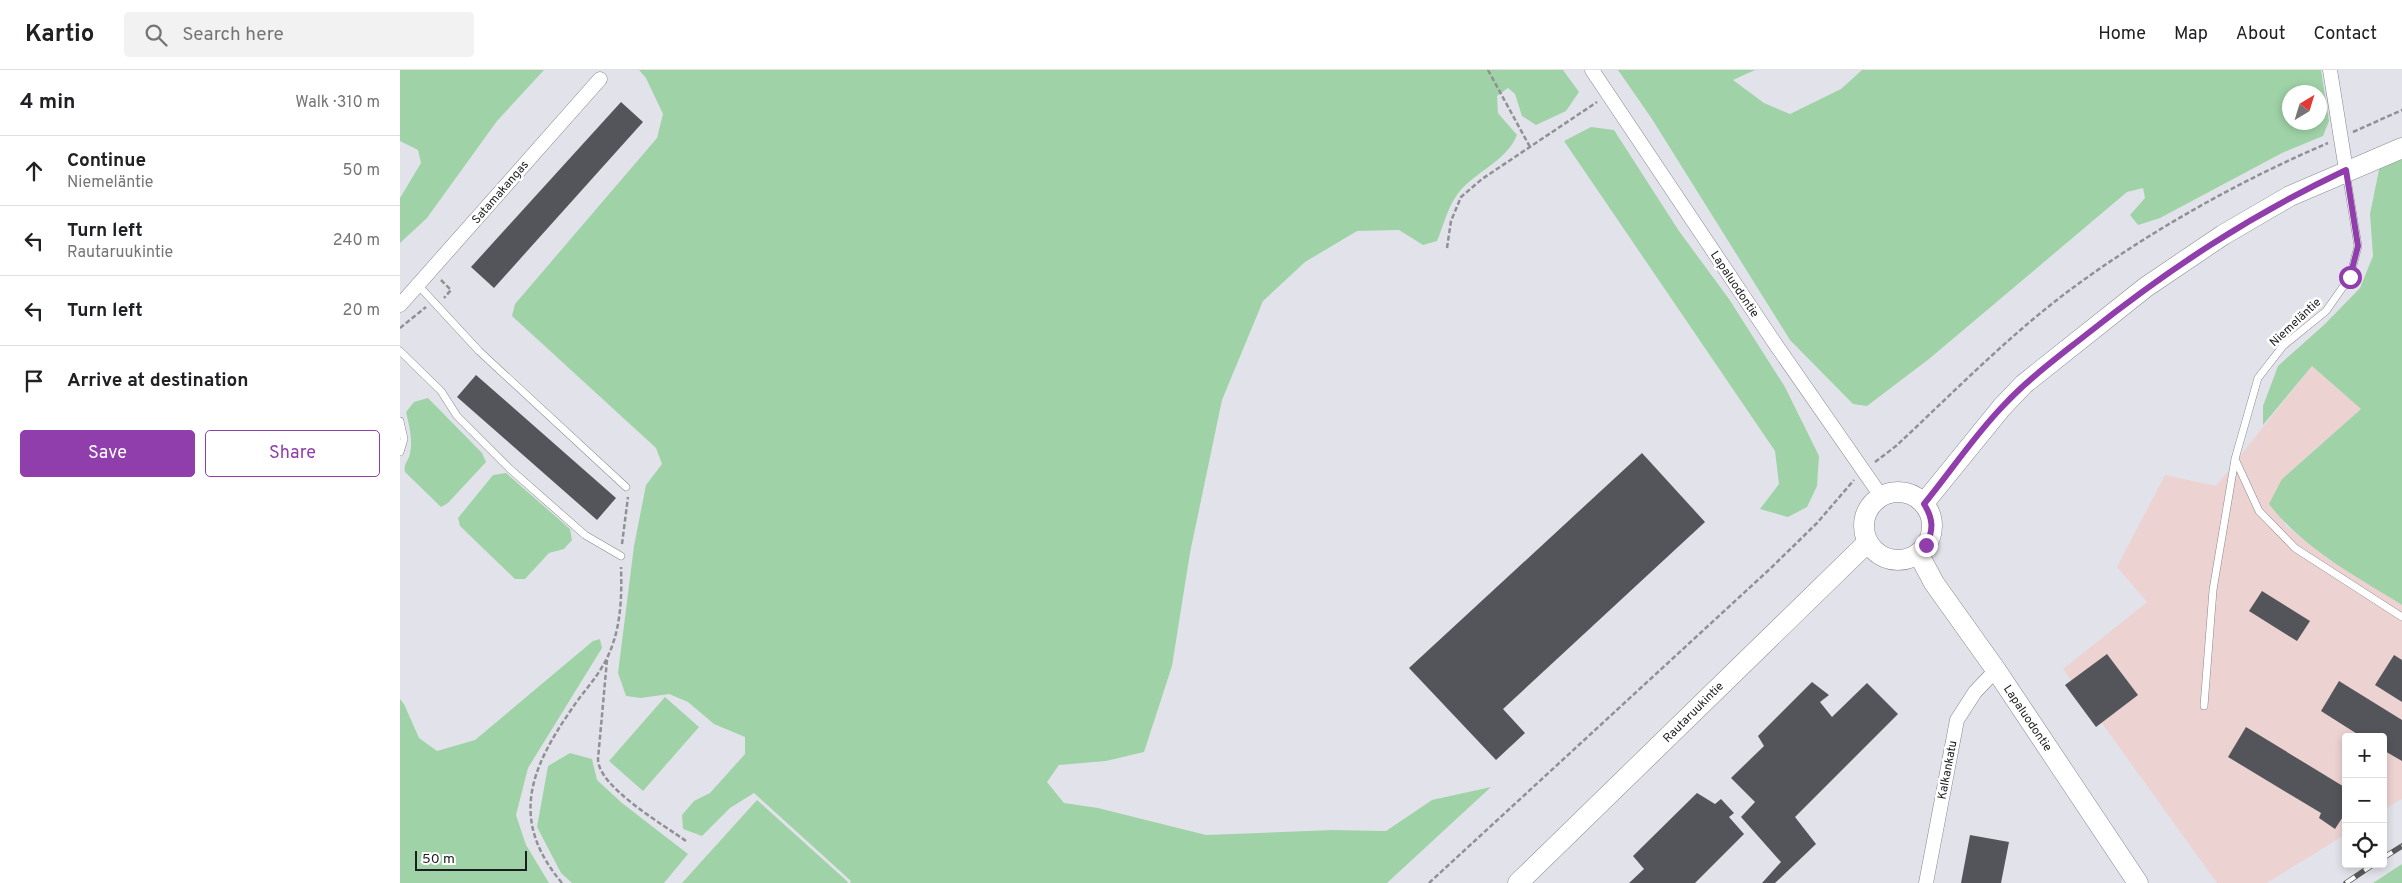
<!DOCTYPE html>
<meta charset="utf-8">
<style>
:root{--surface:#fff;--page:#f2f2f2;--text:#202124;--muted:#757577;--line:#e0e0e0;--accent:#913ead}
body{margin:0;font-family:Overpass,sans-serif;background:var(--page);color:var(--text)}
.controls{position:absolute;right:15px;bottom:15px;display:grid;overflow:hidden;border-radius:5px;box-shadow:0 2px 8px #0003}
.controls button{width:45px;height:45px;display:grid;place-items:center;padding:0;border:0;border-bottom:1px solid var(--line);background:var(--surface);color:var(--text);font:25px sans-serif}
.compass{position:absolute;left:1882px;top:15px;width:45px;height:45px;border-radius:50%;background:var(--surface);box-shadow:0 2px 8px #0003;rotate:38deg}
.scale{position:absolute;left:15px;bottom:12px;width:112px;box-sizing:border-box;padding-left:5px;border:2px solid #1d1d1f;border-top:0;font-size:14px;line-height:18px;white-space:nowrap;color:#1d1d1f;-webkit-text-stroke:4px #fff;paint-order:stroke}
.stop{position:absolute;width:15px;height:15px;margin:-11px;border:4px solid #913ead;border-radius:50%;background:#fff}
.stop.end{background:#913ead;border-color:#fff;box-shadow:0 1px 5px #0008}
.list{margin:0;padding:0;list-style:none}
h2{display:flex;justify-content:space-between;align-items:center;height:65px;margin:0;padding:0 20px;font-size:21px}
h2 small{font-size:16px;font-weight:400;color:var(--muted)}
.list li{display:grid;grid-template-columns:32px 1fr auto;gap:15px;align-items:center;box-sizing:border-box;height:70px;padding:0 20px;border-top:1px solid var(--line)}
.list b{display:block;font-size:19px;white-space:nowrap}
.list p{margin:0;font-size:16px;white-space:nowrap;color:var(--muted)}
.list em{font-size:16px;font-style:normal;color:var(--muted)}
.actions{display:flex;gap:10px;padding:15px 20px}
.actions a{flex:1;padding:11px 0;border:1px solid var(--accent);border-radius:5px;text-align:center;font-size:18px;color:var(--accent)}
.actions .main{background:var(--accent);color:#fff}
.icon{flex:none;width:28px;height:28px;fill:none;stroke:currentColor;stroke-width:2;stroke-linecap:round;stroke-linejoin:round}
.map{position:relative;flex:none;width:2002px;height:813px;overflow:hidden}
header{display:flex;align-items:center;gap:30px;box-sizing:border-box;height:70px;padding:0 25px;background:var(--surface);border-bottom:1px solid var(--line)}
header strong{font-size:24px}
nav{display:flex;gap:28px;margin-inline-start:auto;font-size:18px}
.search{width:350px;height:45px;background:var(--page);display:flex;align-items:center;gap:12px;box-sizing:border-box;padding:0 18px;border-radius:5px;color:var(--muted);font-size:19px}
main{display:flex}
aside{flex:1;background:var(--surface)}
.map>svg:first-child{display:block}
.commercial{fill:#edd2d2}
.green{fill:#9fd3a7;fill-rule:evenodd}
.building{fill:#53555a}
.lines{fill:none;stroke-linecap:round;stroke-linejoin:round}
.lane-casing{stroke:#86888d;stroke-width:8}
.street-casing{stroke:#86888d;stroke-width:15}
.secondary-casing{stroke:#86888d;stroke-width:21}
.path{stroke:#909095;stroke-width:2.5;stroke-dasharray:5 2.5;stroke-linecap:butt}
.lane{stroke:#fff;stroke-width:7}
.street{stroke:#fff;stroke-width:14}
.secondary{stroke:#fff;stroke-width:20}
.rail-casing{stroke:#59595d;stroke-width:5.5}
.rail{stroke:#fff;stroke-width:4;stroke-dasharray:11;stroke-linecap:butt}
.route{stroke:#913ead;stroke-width:6}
.labels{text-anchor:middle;stroke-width:5;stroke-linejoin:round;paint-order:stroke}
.street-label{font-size:12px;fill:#1d1d1f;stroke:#fff}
</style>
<header>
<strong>Kartio</strong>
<div class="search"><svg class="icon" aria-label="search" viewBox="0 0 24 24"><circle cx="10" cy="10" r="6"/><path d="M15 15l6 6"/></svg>Search here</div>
<nav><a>Home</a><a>Map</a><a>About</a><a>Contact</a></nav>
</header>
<main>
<aside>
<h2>4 min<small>Walk · 310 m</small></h2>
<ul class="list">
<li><svg class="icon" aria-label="ahead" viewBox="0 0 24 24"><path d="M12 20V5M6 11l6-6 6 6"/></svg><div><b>Continue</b><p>Niemeläntie</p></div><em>50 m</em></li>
<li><svg class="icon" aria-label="left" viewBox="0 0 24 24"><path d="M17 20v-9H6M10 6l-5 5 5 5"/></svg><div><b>Turn left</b><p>Rautaruukintie</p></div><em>240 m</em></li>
<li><svg class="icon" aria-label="left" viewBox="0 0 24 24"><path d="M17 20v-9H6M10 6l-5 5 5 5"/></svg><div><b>Turn left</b></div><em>20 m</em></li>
<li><svg class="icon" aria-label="arrive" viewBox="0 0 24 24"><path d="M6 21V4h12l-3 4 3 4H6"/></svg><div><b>Arrive at destination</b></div></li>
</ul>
<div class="actions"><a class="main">Save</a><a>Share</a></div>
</aside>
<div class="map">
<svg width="2002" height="813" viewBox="0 0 2002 813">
<rect width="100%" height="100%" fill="#e2e3ea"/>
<path class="commercial" d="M1912 296 1961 339 1882 409 1885 455 1946 500 2002 535V729L1983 740V667H1946V764L1867 813H1817L1663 599 1747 532 1717 497 1765 405 1816 416Z"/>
<path class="green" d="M0 0H144L97 51 27 148 0 173V128L21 93 18 80 0 71Z
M239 0H1163L1179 22 1166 41 1136 55 1122 46 1115 24 1108 18 1097 26 1098 43 1117 65C1106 93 1070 103 1055 128 1047 140 1043 157 1037 171L1023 175 999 160 957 161 905 192 863 231 822 330 790 483 772 596 744 682 706 691 659 695 647 712 664 733 698 738 806 765 932 760 986 761 1032 730 1091 717 987 813H450L451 811 354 723 330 738 302 766 283 759 282 745 294 731 310 723 345 684V667L314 654 288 632 269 624 241 628 226 626 218 603 234 476 246 415 262 394 256 378 112 246 115 234 257 68 263 44 246 8Z
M1218 0H1355L1333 10 1364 33 1390 44 1441 19 1462 0H1921L1929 51 1923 66 1882 83 1760 148 1738 155 1730 145 1745 128 1743 118 1727 122 1529 289 1467 336 1453 334 1390 270 1252 49ZM1890 22H1920V52H1890Z
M1191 57 1214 60 1279 161 1329 229 1385 317 1419 386 1417 416 1407 437 1388 447 1360 439 1379 414 1375 381 1164 71Z
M2002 88V535C1955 506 1903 478 1869 434L1882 409 1961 339 1912 296 1863 355V336L1878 296 1925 254 1960 218 1973 186 1970 144 1980 95Z
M28 328 82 383 86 392 48 433 41 437 5 402C3 393 9 391 10 383 13 369 9 355 6 342L14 332Z
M106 403 170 459 172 470 164 479 149 483 125 509H115L60 456 58 448 93 405Z
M200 569 202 578 128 698 116 745 126 775 149 813H0V629L4 634 19 668 37 681 75 670 193 571Z
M265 627 299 657 243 721 209 691Z
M170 683 192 689 197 710 222 733 288 784 264 813H172L161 803 137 757 148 696Z
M357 730 448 812 447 813H282Z
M2002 794V813H1973Z"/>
<path class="building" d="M221 32 243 52 94 218 71 197Z
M76 305 216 428 197 450 57 327Z
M1242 383 1305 452 1103 639 1125 663 1096 690 1009 598Z
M1862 521 1910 551 1897 571 1849 541Z
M1707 584 1738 625 1696 657 1665 615Z
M1994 585 2002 590V632L1975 615Z
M1939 611 2002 650V691L1983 680V667H1962L1921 641Z
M1412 612 1429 625 1420 632 1432 647 1467 613 1498 644 1395 747 1416 774 1375 813H1362L1381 792 1341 747 1355 732 1331 708 1364 676 1358 666Z
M1846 657 1946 718V742L1935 759 1919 748 1921 743 1828 687Z
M1297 723 1315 734 1321 729 1334 743 1329 747 1344 764 1295 813H1229L1244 799 1233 786Z
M1570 765 1609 772 1601 813H1561Z"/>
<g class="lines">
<g class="lane-casing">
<path id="lane" d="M18 215 79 281 226 417
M0 281 41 321 57 346 110 399 185 465 221 486
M0 351 4 369 0 382
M1835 389 1859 441 1895 478 2002 547
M1804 636 1813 520 1835 389 1858 308 1883 276 1926 241 1950 207 1958 176 1946 103"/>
</g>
<g class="street-casing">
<path id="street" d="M1192 0 1374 272 1481 426
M1930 0 1946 100
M0 235 200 9
M1526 813 1557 650 1575 622 1596 600"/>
</g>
<g class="secondary-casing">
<path id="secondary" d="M1464 456a34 34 0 1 1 68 0a34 34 0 1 1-68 0Z
M1524 433 1602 337 1624 314 1746 217 1823 165 1890 126 2002 78
M1518 483 1534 513 1596 600 1738 813
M1118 813 1468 472"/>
</g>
<path class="path" d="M1088 0 1130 77
M1953 62 2002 40
M1047 178 1051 151 1061 127 1082 109 1197 32
M41 210 51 220 44 228
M0 258 26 237
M1475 392 1496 376C1553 323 1611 263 1674 217 1750 161 1841 110 1928 73
M222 474 228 427
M207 590 198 689C198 717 264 755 286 771
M162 813C110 751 129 701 171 640 182 623 197 608 206 590 221 561 222 528 221 497
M1029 813 1372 497 1417 453 1454 410"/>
<use href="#lane" class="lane"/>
<use href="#street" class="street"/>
<use href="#secondary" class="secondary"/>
<g class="rail-casing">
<path id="rail" d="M1983 788 2002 776
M1946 813 1974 794"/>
</g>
<use href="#rail" class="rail"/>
</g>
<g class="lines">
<path class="route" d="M1526 475C1534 460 1533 448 1524 434 1551 401 1574 366 1603 336 1628 309 1658 287 1687 264 1770 198 1849 146 1946 100L1958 176 1950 207"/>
</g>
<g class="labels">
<g class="street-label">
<text transform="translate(100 122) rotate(-49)" y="4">Satamakangas</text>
<text transform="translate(1335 214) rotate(56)" y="4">Lapaluodontie</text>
<text transform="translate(1895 252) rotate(-43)" y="4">Niemeläntie</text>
<text transform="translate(1293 642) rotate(-45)" y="4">Rautaruukintie</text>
<text transform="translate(1628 648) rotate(56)" y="4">Lapaluodontie</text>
<text transform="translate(1547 700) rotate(-79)" y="4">Kalkankatu</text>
</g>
</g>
</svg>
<div class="controls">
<button>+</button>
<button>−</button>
<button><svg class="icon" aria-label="locate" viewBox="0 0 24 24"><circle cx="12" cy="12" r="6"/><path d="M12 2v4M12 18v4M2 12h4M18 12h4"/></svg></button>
</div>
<svg class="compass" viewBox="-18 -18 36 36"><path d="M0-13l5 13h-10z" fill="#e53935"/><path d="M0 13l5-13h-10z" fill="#757577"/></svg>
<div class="scale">50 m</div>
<div class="stop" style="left:1950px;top:207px"></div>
<div class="stop end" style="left:1526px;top:475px"></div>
</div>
</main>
